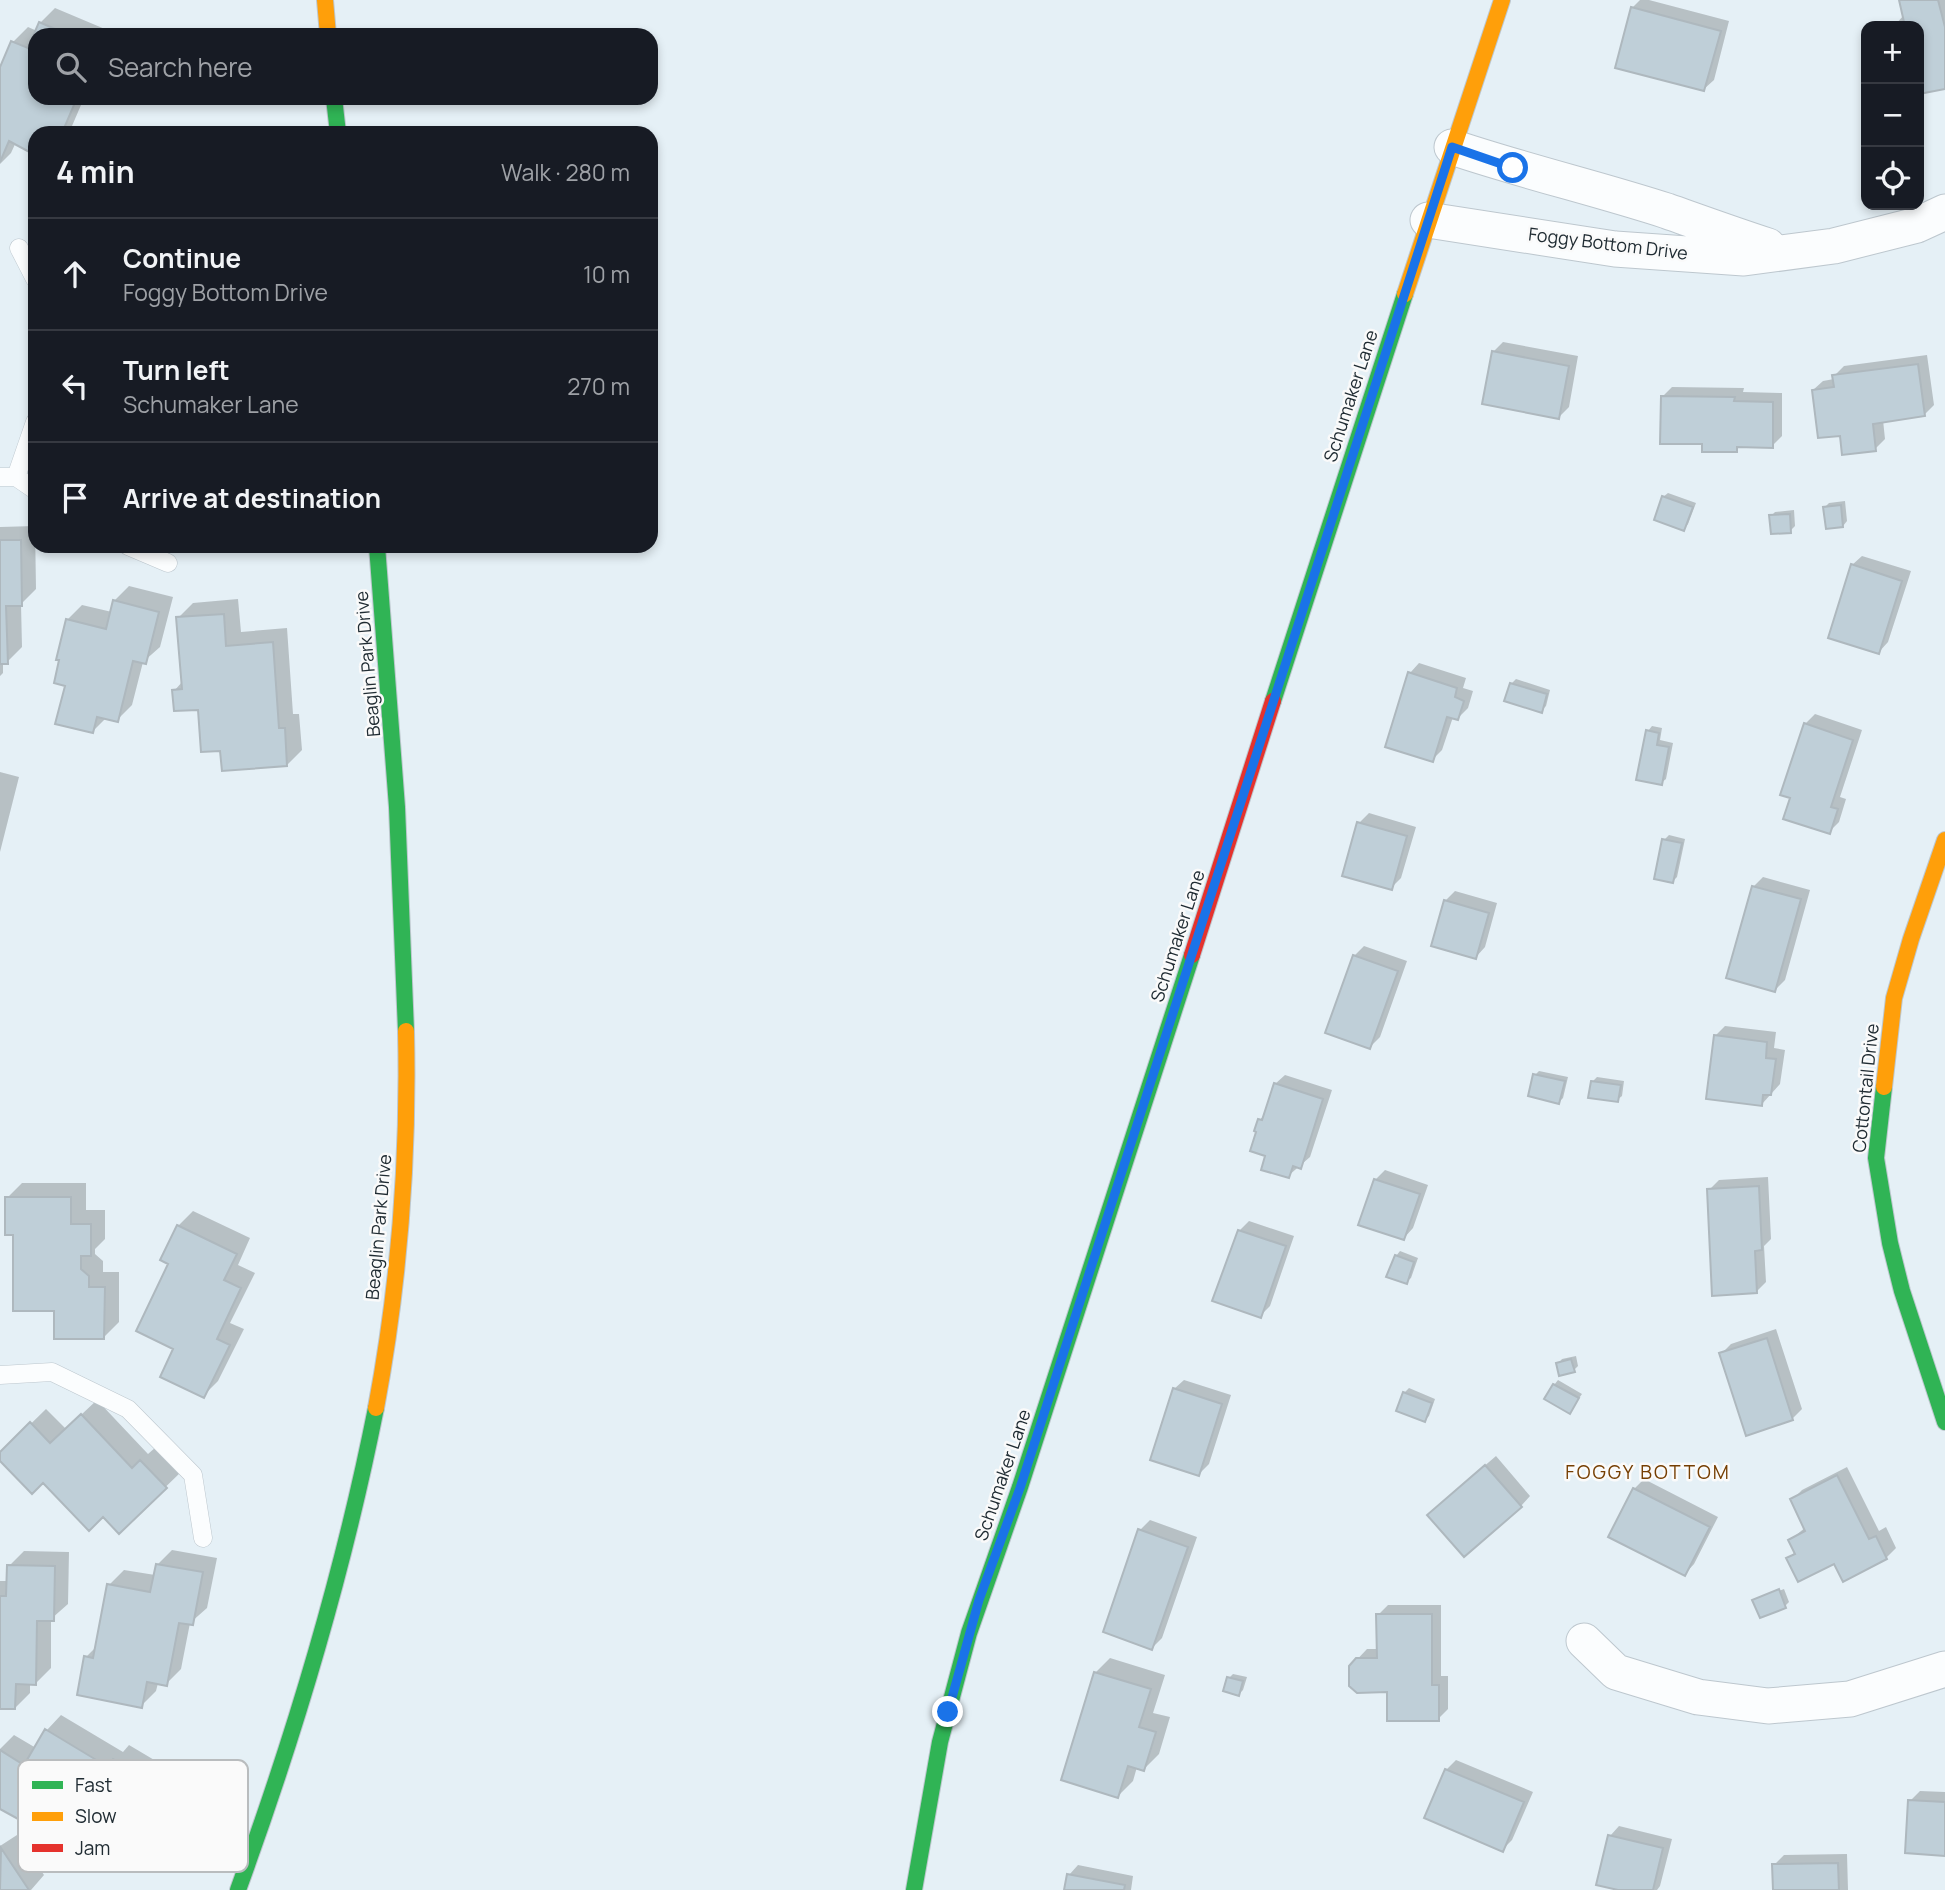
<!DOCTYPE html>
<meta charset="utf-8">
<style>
:root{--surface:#171b24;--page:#242831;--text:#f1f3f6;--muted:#9ea1a6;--line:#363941}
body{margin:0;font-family:Manrope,sans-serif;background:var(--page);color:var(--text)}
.controls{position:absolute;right:21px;top:21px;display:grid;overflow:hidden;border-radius:14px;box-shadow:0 4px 10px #0003}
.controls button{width:63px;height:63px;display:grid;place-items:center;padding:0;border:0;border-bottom:2px solid var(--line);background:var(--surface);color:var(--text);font:35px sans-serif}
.stop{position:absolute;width:21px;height:21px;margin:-16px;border:5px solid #1a73e8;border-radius:50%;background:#fff}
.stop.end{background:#1a73e8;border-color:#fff;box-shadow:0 2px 7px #0008}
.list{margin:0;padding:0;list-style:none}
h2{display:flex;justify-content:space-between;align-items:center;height:91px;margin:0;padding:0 28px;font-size:30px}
h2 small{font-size:23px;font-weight:400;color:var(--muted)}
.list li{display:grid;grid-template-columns:46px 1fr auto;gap:21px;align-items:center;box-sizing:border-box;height:112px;padding:0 28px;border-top:2px solid var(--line)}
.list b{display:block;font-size:26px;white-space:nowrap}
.list p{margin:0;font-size:23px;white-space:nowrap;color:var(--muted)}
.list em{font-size:23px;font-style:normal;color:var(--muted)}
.icon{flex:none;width:38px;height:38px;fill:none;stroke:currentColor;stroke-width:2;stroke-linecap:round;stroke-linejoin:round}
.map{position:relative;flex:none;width:1945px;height:1890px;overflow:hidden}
.search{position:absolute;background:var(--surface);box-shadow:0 4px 10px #0003;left:28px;top:28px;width:630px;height:77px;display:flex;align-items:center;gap:18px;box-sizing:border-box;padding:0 24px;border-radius:21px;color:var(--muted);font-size:26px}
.panel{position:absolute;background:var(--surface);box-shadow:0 4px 10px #0003;left:28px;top:126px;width:630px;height:427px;border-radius:21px}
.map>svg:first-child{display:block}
.shadow{fill:#0003}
.building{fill:#bfcfd8;stroke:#aeb8be;stroke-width:2}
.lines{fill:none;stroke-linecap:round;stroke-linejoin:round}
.lane-casing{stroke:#bdc7ce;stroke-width:19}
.street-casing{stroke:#bdc7ce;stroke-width:37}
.fast-casing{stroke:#bdc7ce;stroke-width:18}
.slow-casing{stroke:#bdc7ce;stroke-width:18}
.jam-casing{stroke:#bdc7ce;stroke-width:18}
.lane{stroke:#fbfdfe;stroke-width:18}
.street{stroke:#fbfdfe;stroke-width:35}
.fast{stroke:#30b455;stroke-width:16}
.slow{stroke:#ff9f0a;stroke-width:16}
.jam{stroke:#e5322d;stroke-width:16}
.route{stroke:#1a73e8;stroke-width:9}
.labels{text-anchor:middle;stroke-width:5;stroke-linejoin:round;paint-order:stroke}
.street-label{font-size:18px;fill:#202c33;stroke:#fafafa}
.neighbourhood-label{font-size:19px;letter-spacing:2px;fill:#753e02;stroke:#fafafa}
.key{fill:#fafafa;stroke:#b9bcbe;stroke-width:2}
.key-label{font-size:19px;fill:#202c33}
</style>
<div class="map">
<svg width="1945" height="1890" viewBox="0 0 1945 1890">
<rect width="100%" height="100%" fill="#e5f0f6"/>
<path class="shadow" d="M1640 0H1649L1729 21 1714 80 1704 89 1632 8Z
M1901 0H1945V87L1919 93V26H1894L1904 15Z
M55 8 112 32 111 35H35V98H84L69 133H35V153L16 142 11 153 0 164V71L13 42 28 27 37 31 40 23Z
M1503 342 1578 356 1569 407 1559 417 1494 351Z
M1927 355 1934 405 1924 415 1883 420 1885 439 1875 449 1841 434 1813 390 1823 381 1834 379V376L1844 366Z
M1672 387 1744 388 1743 392 1782 393V436L1772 446 1741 445 1736 450 1704 443 1663 396Z
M1668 493 1696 503 1688 524 1684 529 1663 497Z
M1845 501 1847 521 1843 526 1825 507 1829 503Z
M1794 510 1795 526 1790 531 1771 516 1775 512Z
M35 526 36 589 21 604 22 647 7 662 3 663V673L0 676V527Z
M1862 556 1911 571 1888 642 1879 652 1852 565Z
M129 586 173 597 160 647 143 662 132 705 117 720 106 718 93 731 67 685V620L82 605 112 612 114 601Z
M238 599 241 632 287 628 293 714H299L302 750 287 765 222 749 200 708 174 691 183 681 178 618 193 603Z
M1419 663 1466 678 1463 688 1473 691 1468 708 1458 718 1453 717 1442 750 1432 760 1410 673Z
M1516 679 1550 690 1546 706 1541 711 1511 684Z
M1815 714 1862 730 1840 797 1846 799 1839 822 1829 832 1792 797 1805 724Z
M1652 726 1662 728 1660 740 1673 743 1666 779 1661 783 1648 731Z
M0 772 19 777 0 852Z
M1369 813 1416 827 1401 878 1391 888 1359 823Z
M1669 835 1685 839 1677 877 1672 882 1664 840Z
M1763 877 1810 890 1785 980 1775 990 1753 887Z
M1455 891 1497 903 1485 947 1476 957 1445 901Z
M1364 946 1407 961 1380 1037 1370 1047 1354 956Z
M1725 1026 1776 1032 1774 1048 1785 1050 1780 1084 1762 1104 1715 1036Z
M1539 1071 1568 1077 1563 1098 1559 1102 1535 1075Z
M1285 1075 1332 1090 1310 1157 1288 1176 1260 1120 1266 1113 1275 1084Z
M1597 1077 1624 1081 1622 1096 1617 1100 1592 1082Z
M1385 1170 1428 1185 1413 1228 1404 1238 1375 1180Z
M1768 1177 1771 1239 1764 1246 1766 1282 1756 1292 1709 1190 1719 1180Z
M22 1183H86V1210H105V1239L95 1249V1254L103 1261V1272H119V1322L104 1337 56 1310 15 1233 7 1198Z
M193 1211 250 1238 238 1265 255 1273 230 1323 244 1329 218 1381 203 1396 170 1263 178 1226Z
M1249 1221 1294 1236 1270 1306 1260 1316 1239 1231Z
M1400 1251 1418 1258 1411 1278 1406 1282 1396 1256Z
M1776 1329 1802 1409 1792 1419 1721 1354 1731 1344Z
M1576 1356 1578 1366 1574 1370 1558 1364 1562 1359Z
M1184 1380 1231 1395 1209 1464 1199 1474 1174 1389Z
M1558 1380 1582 1394 1570 1411 1554 1385Z
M1409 1388 1435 1399 1429 1416 1425 1420 1404 1393Z
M97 1400 148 1454 156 1447 181 1472 120 1531 103 1514 0 1458V1454L46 1409 66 1429Z
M1496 1456 1530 1496 1521 1506 1439 1505Z
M1847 1467 1879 1531 1886 1527 1896 1548 1886 1558 1835 1562 1789 1558 1796 1551 1790 1540 1806 1527 1792 1500 1802 1490Z
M1644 1479 1718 1517 1694 1564 1685 1574 1634 1489Z
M1150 1520 1197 1537 1162 1638 1152 1648 1140 1530Z
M172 1550 217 1558 207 1608 190 1623 181 1669 166 1684 158 1683 156 1691 141 1706 86 1657 97 1646 109 1585 124 1570 155 1575 157 1565Z
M24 1551 69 1552 68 1604 51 1619V1668L36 1683H30V1693L15 1708 0 1707V1581H8L9 1566Z
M1784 1589 1789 1602 1785 1606 1754 1600Z
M1388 1605H1441V1676H1448V1709L1438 1719 1350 1667 1367 1649H1378V1615Z
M1110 1658 1165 1675 1153 1713 1170 1717 1159 1754 1144 1769 1137 1767 1133 1781 1118 1796 1095 1673Z
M1233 1674 1247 1677 1243 1690 1239 1694 1229 1678Z
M61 1715 123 1752 129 1745 161 1764 129 1819 114 1834 96 1823 80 1839 29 1808 19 1818 0 1807V1749L14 1735 36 1748 47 1730Z
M1456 1760 1533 1792 1512 1840 1502 1850 1426 1817 1446 1770Z
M1920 1791 1945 1792V1854L1910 1801Z
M1619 1826 1672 1839 1660 1886 1657 1890H1625L1610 1836Z
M17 1835 44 1875 31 1890H0V1846Z
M1847 1854 1848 1890H1775L1774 1865 1784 1855Z
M1078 1865 1133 1876 1131 1890H1066L1069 1875Z"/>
<path class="building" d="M1899 0H1938L1945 27V89L1919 94V26H1893L1892 24 1904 22Z
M1631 7 1721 31 1704 91 1615 68Z
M39 22 69 35H35V98H77L62 133H35V155L9 141 0 162V67L11 41 28 48Z
M1492 351 1569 366 1559 419 1482 404Z
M1918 364 1925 416 1873 424 1876 451 1842 455 1840 436 1818 438 1812 390 1834 387 1832 375Z
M1661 396 1735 397 1734 401 1773 402V448L1737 447V452H1702V444H1660Z
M1662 496 1693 507 1684 531 1654 520Z
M1841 505 1843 527 1826 529 1823 507Z
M1790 514 1791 533 1771 534 1769 515Z
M0 540H21L22 606H6L8 664H0Z
M1851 564 1902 581 1879 654 1828 638Z
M113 600 159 612 146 664 133 661 118 722 97 717 93 733 55 724 65 686 54 683 59 660H56L66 619 106 629Z
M224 614 226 646 273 642 279 728H285L287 766 222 771 220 751 201 752 198 710 174 711 172 690 182 689 176 617Z
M1408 672 1457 688 1455 697 1464 701 1458 720 1447 717 1433 762 1385 747Z
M1510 683 1547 694 1542 713 1504 701Z
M1804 723 1853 740 1831 807 1838 809 1830 834 1783 819 1790 798 1780 795Z
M1646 730 1659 733 1657 745 1669 747 1662 785 1636 780Z
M1357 822 1407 836 1392 890 1342 876Z
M1662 839 1682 843 1673 883 1654 879Z
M1752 886 1801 899 1775 992 1726 978Z
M1444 900 1489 913 1476 959 1431 946Z
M1353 955 1398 971 1370 1049 1325 1033Z
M1714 1035 1767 1042 1766 1058 1776 1059 1771 1095H1763L1762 1106 1706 1099Z
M1533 1074 1565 1081 1559 1104 1528 1096Z
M1591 1081 1621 1085 1618 1102 1588 1098Z
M1274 1083 1323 1099 1301 1169 1293 1166 1289 1178 1261 1170 1265 1156 1250 1151 1256 1132 1254 1131 1258 1119 1262 1120Z
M1374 1179 1420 1194 1404 1240 1358 1225Z
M1759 1186 1762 1250 1755 1251 1757 1293 1712 1296 1707 1189Z
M5 1197H71V1224H91V1256H81V1269L89 1276V1287H105L104 1339H54V1311H13V1235H5Z
M177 1225 237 1254 224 1280 241 1288 217 1339 230 1345 204 1398 160 1377 173 1349 136 1331 168 1264 160 1260Z
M1238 1230 1286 1246 1261 1318 1212 1301Z
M1395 1255 1414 1262 1407 1284 1386 1277Z
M1767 1338 1793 1420 1746 1436 1719 1353Z
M1571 1359 1575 1372 1559 1376 1556 1363Z
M1553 1384 1579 1398 1570 1414 1544 1399Z
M1173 1388 1222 1404 1199 1476 1150 1460Z
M1403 1392 1432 1403 1425 1422 1396 1411Z
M81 1414 132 1468 140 1460 167 1488 119 1534 103 1517 89 1531 43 1483 32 1494 0 1461V1452L30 1422 50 1443Z
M1485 1465 1522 1507 1464 1557 1427 1515Z
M1837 1475 1869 1539 1876 1536 1887 1559 1843 1582 1834 1564 1798 1582 1786 1558 1795 1554 1788 1540 1805 1531 1790 1499Z
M1633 1488 1710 1527 1685 1576 1608 1537Z
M1138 1529 1188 1547 1152 1650 1103 1632Z
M156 1564 203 1572 193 1625 179 1623 167 1686 147 1682 142 1708 77 1695 84 1656 93 1658 107 1584 150 1592Z
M7 1565 55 1566 54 1621H37L36 1685 16 1684 15 1709H0V1596H6Z
M1779 1589 1786 1608 1760 1618 1752 1600Z
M1376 1614H1432V1685H1439V1721H1387V1692L1357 1693 1349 1686V1666L1356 1658H1377Z
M1094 1672 1151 1689 1139 1727 1156 1732 1144 1771 1128 1766 1118 1798 1061 1780Z
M1227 1677 1243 1681 1239 1696 1223 1691Z
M45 1729 108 1767 113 1759 148 1780 114 1836 92 1822 81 1841 26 1808 20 1820 0 1809V1750L24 1765Z
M1445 1769 1524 1802 1503 1852 1424 1818Z
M1908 1800 1945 1802V1856L1905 1853Z
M1608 1835 1663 1848 1653 1890H1618L1596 1885Z
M1 1848 29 1890H0Z
M1838 1863 1839 1890H1773L1772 1864Z
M1067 1874 1125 1885 1124 1890H1064Z"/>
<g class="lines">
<g class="lane-casing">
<path id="lane" d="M19 248 35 279
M0 477H16L35 490
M16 477 35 422
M128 546 168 563
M0 1375 52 1372 128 1409 193 1475 203 1538"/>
</g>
<g class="street-casing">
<path id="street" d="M1452 147C1523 171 1596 188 1667 211 1701 223 1734 235 1768 246
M1428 220 1615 249 1744 258 1834 246 1917 225 1945 212
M1584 1641 1616 1672 1698 1697 1768 1706 1850 1699 1945 1669"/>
</g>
<g class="fast-casing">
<path id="fast" d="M334 98 338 133
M377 546 397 807 406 1031
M1273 701 1405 294
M1884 1087 1876 1158 1890 1243 1902 1291 1945 1422
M238 1890C296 1731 343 1574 376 1408
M914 1890 940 1742 969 1633 1020 1487 1192 955"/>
</g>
<g class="slow-casing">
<path id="slow" d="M325 0 328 35
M1405 294 1502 0
M1884 1087 1894 998 1911 939 1945 840
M376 1408C400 1280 409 1160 406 1031"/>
</g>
<g class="jam-casing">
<path id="jam" d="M1192 955 1273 701"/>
</g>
<use href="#lane" class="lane"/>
<use href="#street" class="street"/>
<use href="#fast" class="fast"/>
<use href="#slow" class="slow"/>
<use href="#jam" class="jam"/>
</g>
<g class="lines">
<path class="route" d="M948 1712 979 1600 1020 1488 1452 147 1513 168"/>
</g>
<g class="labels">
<g class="street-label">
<text transform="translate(1608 244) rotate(7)" y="6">Foggy Bottom Drive</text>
<text transform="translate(1351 396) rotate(-72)" y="6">Schumaker Lane</text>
<text transform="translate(368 664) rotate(-95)" y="6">Beaglin Park Drive</text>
<text transform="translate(1178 936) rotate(-72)" y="6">Schumaker Lane</text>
<text transform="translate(1866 1088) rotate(-84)" y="6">Cottontail Drive</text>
<text transform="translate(379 1227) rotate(-85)" y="6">Beaglin Park Drive</text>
<text transform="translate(1003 1475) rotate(-71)" y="6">Schumaker Lane</text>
</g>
<g class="neighbourhood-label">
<text x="1648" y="1479">FOGGY BOTTOM</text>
</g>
</g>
<rect x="18" y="1760" width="230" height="112" rx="10" class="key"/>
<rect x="32" y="1781" width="31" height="8" fill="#30b455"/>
<rect x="32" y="1812" width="31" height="9" fill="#ff9f0a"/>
<rect x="32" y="1844" width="31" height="8" fill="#e5322d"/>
<g class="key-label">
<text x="75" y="1792">Fast</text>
<text x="75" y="1823">Slow</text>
<text x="75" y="1855">Jam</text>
</g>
</svg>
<div class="controls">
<button>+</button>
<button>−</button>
<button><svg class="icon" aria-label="locate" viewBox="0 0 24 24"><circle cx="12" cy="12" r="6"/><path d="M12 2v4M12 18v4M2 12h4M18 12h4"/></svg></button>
</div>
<div class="stop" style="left:1513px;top:168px"></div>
<div class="stop end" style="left:948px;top:1712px"></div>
<div class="search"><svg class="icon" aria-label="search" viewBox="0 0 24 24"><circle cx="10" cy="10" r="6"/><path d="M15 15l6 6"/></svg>Search here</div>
<section class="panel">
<h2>4 min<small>Walk · 280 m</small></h2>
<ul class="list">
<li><svg class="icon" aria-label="ahead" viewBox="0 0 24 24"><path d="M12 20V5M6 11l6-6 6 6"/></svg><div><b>Continue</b><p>Foggy Bottom Drive</p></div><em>10 m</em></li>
<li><svg class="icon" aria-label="left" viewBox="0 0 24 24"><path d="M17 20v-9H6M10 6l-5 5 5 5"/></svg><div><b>Turn left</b><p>Schumaker Lane</p></div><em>270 m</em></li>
<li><svg class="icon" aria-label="arrive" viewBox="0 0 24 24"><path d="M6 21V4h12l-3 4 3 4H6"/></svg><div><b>Arrive at destination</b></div></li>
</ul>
</section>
</div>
